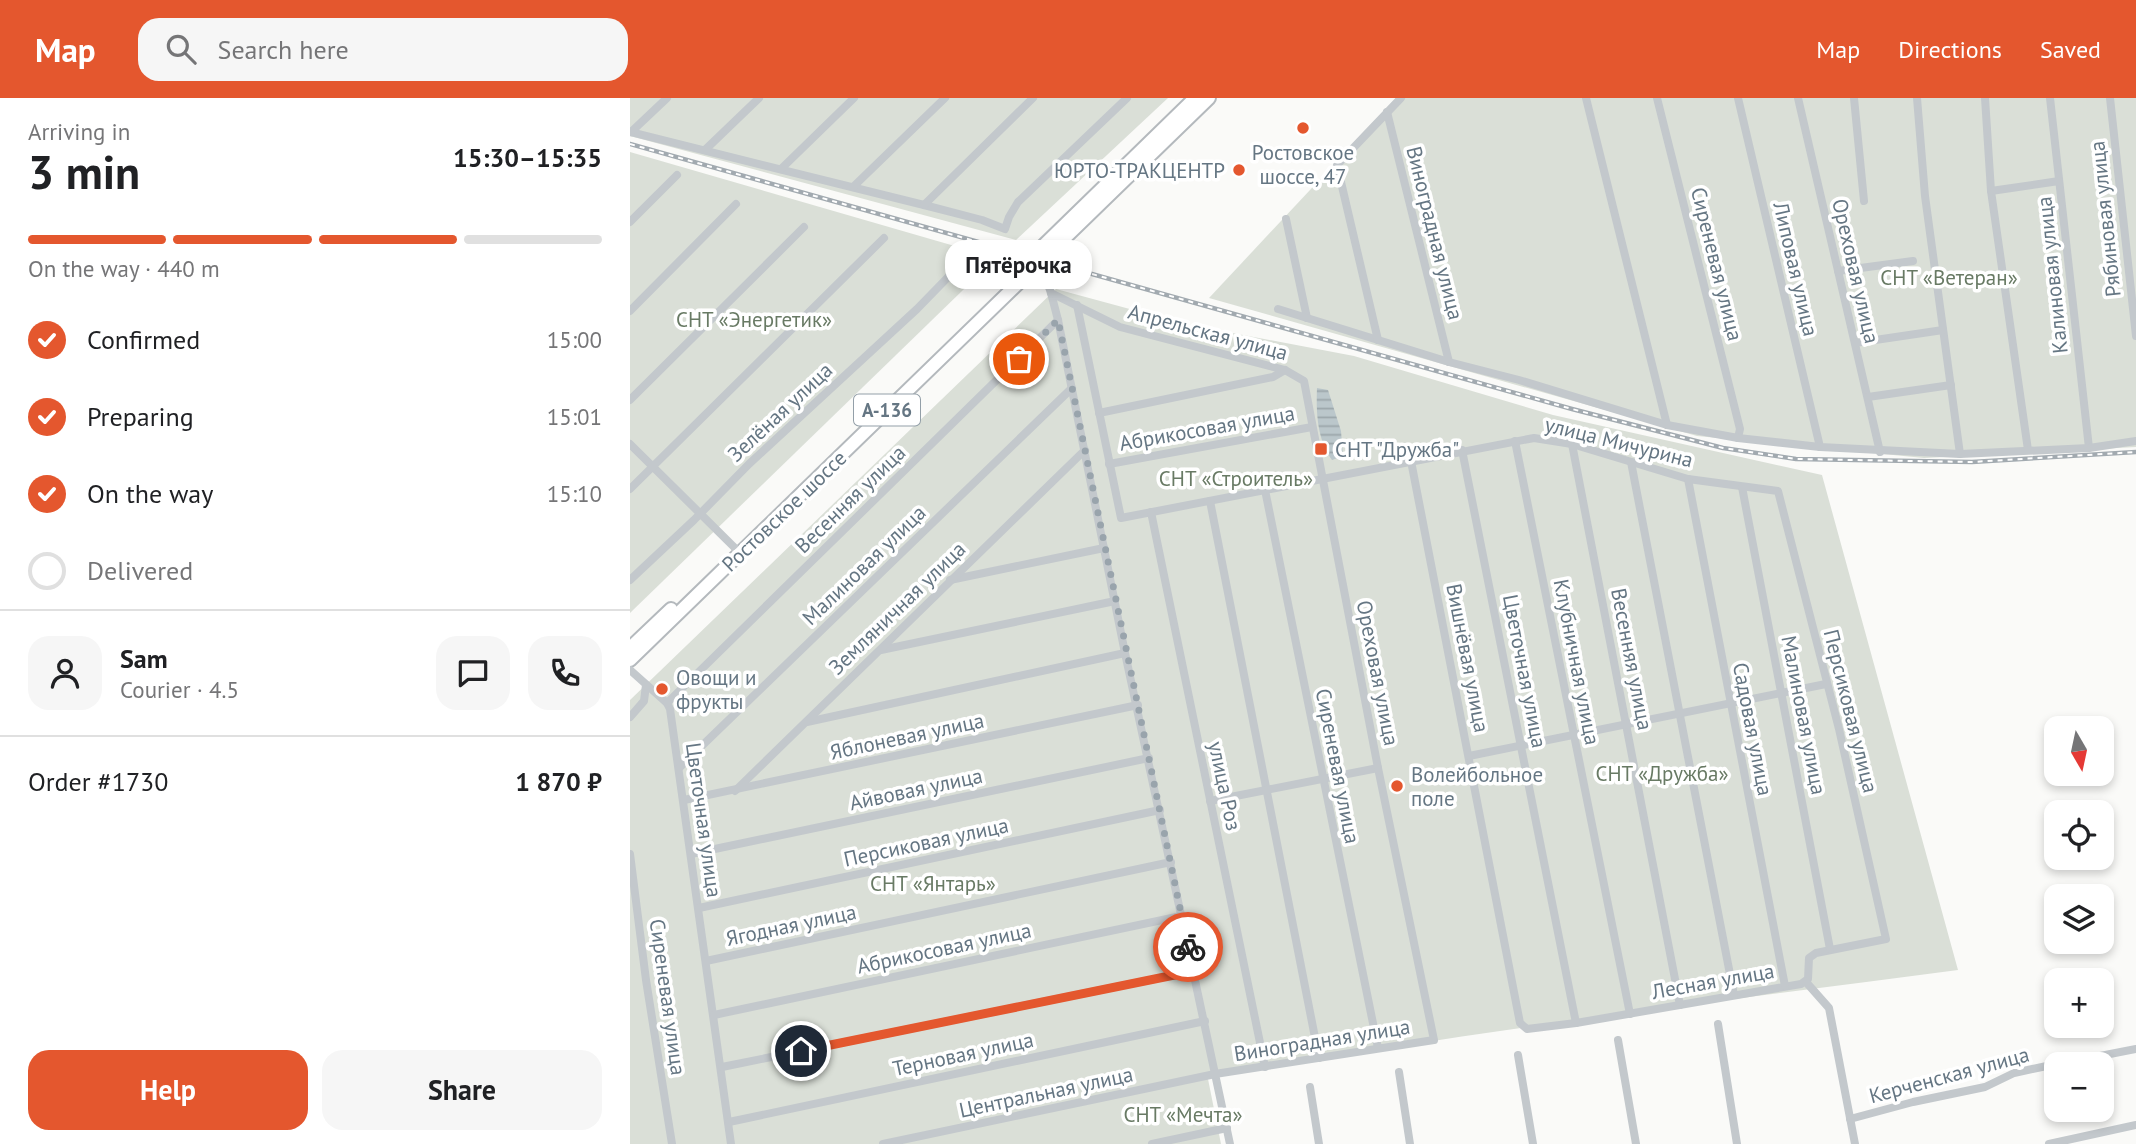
<!DOCTYPE html>
<html lang="en">
<head>
<meta charset="utf-8">
<style>
  :root { --surface:#fff; --page:#f6f6f6; --text:#202124; --muted:#757577; --line:#e0e0e0; --accent:#e4572e }
  body { margin:0; font-family:"PT Sans",sans-serif; background:var(--page); color:var(--text); height:100vh; display:flex; flex-direction:column; font-size:26px; white-space:nowrap }
  * { box-sizing:border-box; margin:0 }
  p { font-size:23px; color:var(--muted) }
  .icon { flex:none; width:38px; height:38px; fill:none; stroke:currentColor; stroke-width:2; stroke-linecap:round; stroke-linejoin:round }
  .map { position:relative; flex:1; overflow:hidden }
  .drawer { display:flex; flex-direction:column; background:var(--surface); width:630px }
  .drawer>* { flex:none }
  .needle { width:46px; rotate:171deg }
  .buttons { position:absolute; left:1414px; top:618px; display:grid; gap:14px }
  .buttons a { display:grid; place-items:center; width:70px; height:70px; border-radius:14px; background:var(--surface); box-shadow:0 4px 10px #0003; font-size:35px }
  .pin { position:absolute; display:grid; place-items:center; width:60px; height:60px; color:#fff; margin:-30px; border:4px solid #fff; border-radius:50%; box-shadow:0 2px 7px #0007 }
  .courier { position:absolute; display:grid; place-items:center; width:70px; height:70px; margin:-35px; border:5px solid #e4572e; border-radius:50%; background:#fff; color:#222; box-shadow:0 2px 9px #0007 }
  .bubble { position:absolute; height:49px; border-radius:21px; background:var(--surface); box-shadow:0 4px 10px #0003; font-size:23px; font-weight:700; line-height:49px; text-align:center }
  .headline em { font-style:normal; font-weight:700 }
  .headline div { display:flex; flex-direction:column-reverse }
  .headline { display:flex; align-items:center; justify-content:space-between; height:119px; padding:0 28px }
  h1 { font-size:46px; font-weight:700; line-height:52px }
  .bar { display:grid; grid-template-columns:repeat(4,1fr); gap:10px 7px; align-content:center; height:84px; padding:0 28px }
  .bar i { height:9px; border-radius:5px; background:var(--line) }
  .bar .selected { background:var(--accent) }
  .bar p { grid-column:span 4 }
  .line { display:flex; align-items:center; gap:18px; padding:0 28px; border-top:2px solid var(--line) }
  .line div { flex:1 }
  .round { display:grid; place-items:center; flex:none; width:74px; height:74px; border-radius:21px; background:var(--page) }
  ol { padding:0 28px; list-style:none }
  li { display:flex; align-items:center; gap:21px; height:77px }
  li p { margin-inline-start:auto }
  li .icon { padding:7px; border-radius:50%; background:var(--accent); color:#fff; stroke-width:4 }
  li:last-child { color:var(--muted) }
  li i { width:38px; height:38px; border:4px solid var(--line); border-radius:50% }
  .primary-button { display:flex; gap:14px; margin-top:auto; padding:14px 28px }
  .primary-button a { flex:1; height:80px; border-radius:21px; background:var(--accent); color:#fff; font-size:28px; font-weight:700; line-height:80px; text-align:center }
  .primary-button a+a { background:var(--page); color:var(--text) }
  header { display:flex; align-items:center; gap:42px; box-sizing:border-box; height:98px; padding:0 35px; background:var(--accent); color:#fff }
  header strong { font-size:33px }
  nav { display:flex; gap:38px; margin-inline-start:auto; font-size:24px }
  .search { width:490px; height:63px; background:var(--page); display:flex; align-items:center; gap:18px; box-sizing:border-box; padding:0 24px; border-radius:21px; color:var(--muted); font-size:26px }
  main { display:flex; flex:1; min-height:0 }
  .map>svg:first-child { display:block }
</style>
</head>
<body>
<header>
<strong>Map</strong>
<div class="search"><svg class="icon" aria-label="search" viewBox="0 0 24 24"><circle cx="10" cy="10" r="6"/><path d="M15 15l6 6"/></svg>Search here</div>
<nav><a>Map</a><a>Directions</a><a>Saved</a></nav>
</header>
<main>
<section class="drawer">
<div class="headline"><div><h1>3 min</h1><p>Arriving in</p></div><em>15:30–15:35</em></div>
<div class="bar"><i class="selected"></i><i class="selected"></i><i class="selected"></i><i></i><p>On the way · 440 m</p></div>
<ol>
<li><svg class="icon" aria-label="check" viewBox="0 0 24 24"><path d="M5 12l5 5 9-10"/></svg>Confirmed<p>15:00</p></li>
<li><svg class="icon" aria-label="check" viewBox="0 0 24 24"><path d="M5 12l5 5 9-10"/></svg>Preparing<p>15:01</p></li>
<li><svg class="icon" aria-label="check" viewBox="0 0 24 24"><path d="M5 12l5 5 9-10"/></svg>On the way<p>15:10</p></li>
<li><i></i>Delivered</li>
</ol>
<div class="line" style="height:126px"><a class="round"><svg class="icon" aria-label="person" viewBox="0 0 24 24"><circle cx="12" cy="8" r="4"/><path d="M4 21q1-7 8-7t8 7"/></svg></a><div><b>Sam</b><p>Courier · 4.5</p></div><a class="round"><svg class="icon" aria-label="chat" viewBox="0 0 24 24"><path d="M4 5h16v11H9l-5 4z"/></svg></a><a class="round"><svg class="icon" aria-label="phone" viewBox="0 0 24 24"><path d="M5 4h4l2 5-3 2q2 4 5 5l2-3 5 2v4C11 20 4 13 5 4z"/></svg></a></div>
<div class="line" style="height:91px"><div>Order #1730</div><b>1 870 ₽</b></div>
<div class="primary-button"><a>Help</a><a>Share</a></div>
</section>
<div class="map">
<svg width="1506" height="1046" viewBox="0 0 1506 1046">
  <defs>
    <pattern id="water-rules" width="6" height="5" patternUnits="userSpaceOnUse" patternTransform="scale(1.75)"><rect width="6" height="5" fill="#bbc7cb"/><path d="M0 2.5h6" fill="none" stroke="#9ca6aa"/></pattern>
  </defs>
  <rect width="100%" height="100%" fill="#fafaf8"/>
  <!-- garden -->
  <g fill="#dadfd7">
    <path d="M0,0h538l-152,142 -386,-104z"/>
    <path d="M766,0h740v349l-212,11 -227,-22 -488,-138z"/>
    <path d="M0,54l366,106 -366,355z"/>
    <path d="M426,191l129,35 169,32 199,59 269,60 136,495c-250,33 -502,62 -750,109l13,65h-591v-444z"/>
  </g>
  <!-- water -->
  <path fill="url(#water-rules)" d="M687,290l11,2 13,41 2,25 -11,4c-15,-20 -16,-48 -15,-72z"/>
  <g fill="none" stroke-linecap="round" stroke-linejoin="round">
    <!-- highway casing -->
    <g stroke="#b4b9bd" stroke-width="16">
      <g id="highway">
        <path d="M412,149l153,-149"/>
        <path d="M0,550l41,-39"/>
        <path d="M0,562l579,-562"/>
      </g>
    </g>
    <!-- minor -->
    <g stroke="#c3c8cc" stroke-width="8">
      <path d="M956,0l81,327"/>
      <path d="M1027,0l83,331 -2,9"/>
      <path d="M1108,0l82,349"/>
      <path d="M1168,0l82,354"/>
      <path d="M1224,0l10,103"/>
      <path d="M1287,0l8,98 35,258"/>
      <path d="M1355,0l6,93 37,259"/>
      <path d="M1420,0l39,350"/>
      <path d="M1480,0l26,238"/>
      <path d="M757,14l62,250"/>
      <path d="M0,34l294,73 58,15 23,9 4,-12 9,-15 109,-104"/>
      <path d="M1,34l36,-34"/>
      <path d="M76,51l53,-51"/>
      <path d="M151,71l73,-71"/>
      <path d="M223,89l92,-89"/>
      <path d="M1361,93l68,-10"/>
      <path d="M294,107l109,-107"/>
      <path d="M656,121l21,99"/>
      <path d="M0,124l47,-47"/>
      <path d="M395,166l18,7 8,22 7,27 67,333 105,491"/>
      <path d="M1208,173l75,-10"/>
      <path d="M447,207l44,213 413,-80 38,6 116,35 90,12 61,238 47,210 -70,14 -7,5 -1,21 -7,5 -225,39 -49,6 -7,-6 -109,-562"/>
      <path d="M648,211l171,53 70,18 148,45 71,13 82,9 140,7 129,-6 47,-7"/>
      <path d="M0,213l106,-107"/>
      <path d="M748,242l-41,-175 64,-67"/>
      <path d="M1225,245l88,-13"/>
      <path d="M1238,299l83,-12"/>
      <path d="M0,302l174,-173"/>
      <path d="M469,315l174,-36 12,-7"/>
      <path d="M885,343l115,573"/>
      <path d="M0,346l110,109"/>
      <path d="M942,346l108,561"/>
      <path d="M832,352l114,573"/>
      <path d="M1001,364l103,533"/>
      <path d="M479,366l203,-37"/>
      <path d="M1058,381l97,507"/>
      <path d="M1112,389l88,462"/>
      <path d="M0,391l254,-251"/>
      <path d="M635,392l113,558"/>
      <path d="M580,403l109,557"/>
      <path d="M521,414l114,555"/>
      <path d="M0,482l64,-60 55,-56 168,-155 37,-38"/>
      <path d="M320,482l154,-32"/>
      <path d="M251,552l234,-49"/>
      <path d="M0,572l37,33 3,6 61,435"/>
      <path d="M37,605l391,-383"/>
      <path d="M0,619l14,-16 2,-16"/>
      <path d="M177,624l318,-69"/>
      <path d="M839,658l357,-72"/>
      <path d="M50,669l392,-379"/>
      <path d="M105,693l350,-341"/>
      <path d="M54,702l454,-95"/>
      <path d="M580,703l168,-33"/>
      <path d="M0,756l16,126 26,164"/>
      <path d="M61,756l458,-96"/>
      <path d="M69,810l461,-98"/>
      <path d="M76,863l465,-99"/>
      <path d="M1176,884l23,26 26,136"/>
      <path d="M84,917l467,-99"/>
      <path d="M1088,926l19,120"/>
      <path d="M988,942l18,104"/>
      <path d="M888,957l15,89"/>
      <path d="M1429,966l77,-15"/>
      <path d="M92,969l472,-96"/>
      <path d="M769,974l11,72"/>
      <path d="M680,989l9,57"/>
      <path d="M1220,1021l63,-17 72,-15 29,-14 42,-9"/>
      <path d="M99,1024l476,-101"/>
      <path d="M253,1046l332,-70 219,-34 -56,-272 -74,-387 -19,-11 -165,-43 -69,-34"/>
      <path d="M522,1046l75,-16"/>
      <path d="M1419,1046l87,-19"/>
    </g>
    <!-- highway -->
    <use href="#highway" stroke="#fff" stroke-width="12"/>
    <!-- rail casing -->
    <g stroke="#a2aab0" stroke-width="4.5">
      <path id="rail" d="M0,46l942,265 151,39 73,11 176,3 164,-10"/>
    </g>
    <!-- rail -->
    <use href="#rail" stroke="#fff" stroke-width="2" stroke-dasharray="5" stroke-linecap="butt"/>
  </g>
  <g fill="none" stroke-linecap="round" stroke-linejoin="round">
    <!-- done -->
    <path stroke="#99a4ac" stroke-width="7" stroke-dasharray="0 12.6" d="M389,261l39,-39 130,627"/>
    <!-- route -->
    <path stroke="#e4572e" stroke-width="9" d="M171,953l393,-80 -6,-24"/>
  </g>
  <!-- markers -->
  <g fill="#e4572e" stroke="#fff" stroke-width="2.5">
    <circle cx="673" cy="30" r="7"/>
    <circle cx="609" cy="72" r="7"/>
    <rect x="684" y="344" width="14" height="14" rx="3.5"/>
    <circle cx="32" cy="591" r="7"/>
    <circle cx="767" cy="688" r="7"/>
  </g>
  <g text-anchor="middle" dominant-baseline="central" stroke-width="7" stroke-linejoin="round" paint-order="stroke">
    <!-- shield labels -->
    <rect fill="#fff" stroke="#939fa8" stroke-width="2" x="224" y="296.5" width="66" height="31" rx="5"/>
    <g font-size="19" font-weight="bold" fill="#657683">
      <text x="257" y="312">А-136</text>
    </g>
    <!-- poi labels -->
    <g font-size="21" fill="#657683" stroke="#fff" text-anchor="start">
      <text x="673" y="54" text-anchor="middle">Ростовское<tspan x="673" dy="24">шоссе, 47</tspan></text>
      <text x="595" y="72" text-anchor="end">ЮРТО-ТРАКЦЕНТР</text>
      <text x="705" y="351">СНТ "Дружба"</text>
      <text x="46" y="579">Овощи и<tspan x="46" dy="24">фрукты</tspan></text>
      <text x="781" y="676">Волейбольное<tspan x="781" dy="24">поле</tspan></text>
    </g>
    <!-- street labels -->
    <g font-size="21" fill="#657683" stroke="#fff">
      <text transform="translate(1475 121) rotate(-96)">Рябиновая улица</text>
      <text transform="translate(805 135) rotate(76)">Виноградная улица</text>
      <text transform="translate(1087 166) rotate(76)">Сиреневая улица</text>
      <text transform="translate(1166 171) rotate(77)">Липовая улица</text>
      <text transform="translate(1226 173) rotate(77)">Ореховая улица</text>
      <text transform="translate(1422 177) rotate(-96)">Калиновая улица</text>
      <text transform="translate(578 234) rotate(15)">Апрельская улица</text>
      <text transform="translate(150 314) rotate(-43)">Зелёная улица</text>
      <text transform="translate(577 330) rotate(-10)">Абрикосовая улица</text>
      <text transform="translate(989 344) rotate(14)">улица Мичурина</text>
      <text transform="translate(220 401) rotate(-44)">Весенняя улица</text>
      <text transform="translate(154 413) rotate(-44)">Ростовское шоссе</text>
      <text transform="translate(234 467) rotate(-44)">Малиновая улица</text>
      <text transform="translate(267 510) rotate(-44)">Земляничная улица</text>
      <text transform="translate(838 560) rotate(79)">Вишнёвая улица</text>
      <text transform="translate(1002 561) rotate(79)">Весенняя улица</text>
      <text transform="translate(947 564) rotate(79)">Клубничная улица</text>
      <text transform="translate(895 573) rotate(79)">Цветочная улица</text>
      <text transform="translate(748 575) rotate(79)">Ореховая улица</text>
      <text transform="translate(1221 613) rotate(76)">Персиковая улица</text>
      <text transform="translate(1174 617) rotate(79)">Малиновая улица</text>
      <text transform="translate(1123 631) rotate(79)">Садовая улица</text>
      <text transform="translate(277 638) rotate(-12)">Яблоневая улица</text>
      <text transform="translate(708 668) rotate(79)">Сиреневая улица</text>
      <text transform="translate(595 688) rotate(78)">улица Роз</text>
      <text transform="translate(286 691) rotate(-12)">Айвовая улица</text>
      <text transform="translate(74 722) rotate(82)">Цветочная улица</text>
      <text transform="translate(296 744) rotate(-12)">Персиковая улица</text>
      <text transform="translate(161 827) rotate(-12)">Ягодная улица</text>
      <text transform="translate(314 850) rotate(-12)">Абрикосовая улица</text>
      <text transform="translate(1083 883) rotate(-10)">Лесная улица</text>
      <text transform="translate(38 899) rotate(82)">Сиреневая улица</text>
      <text transform="translate(692 942) rotate(-9)">Виноградная улица</text>
      <text transform="translate(333 956) rotate(-12)">Терновая улица</text>
      <text transform="translate(1319 977) rotate(-15)">Керченская улица</text>
      <text transform="translate(416 994) rotate(-12)">Центральная улица</text>
    </g>
    <!-- park labels -->
    <g font-size="21" fill="#687a64" stroke="#fff">
      <text x="1319" y="179">СНТ «Ветеран»</text>
      <text x="124" y="221">СНТ «Энергетик»</text>
      <text x="606" y="380">СНТ «Строитель»</text>
      <text x="1032" y="675">СНТ «Дружба»</text>
      <text x="303" y="785">СНТ «Янтарь»</text>
      <text x="553" y="1016">СНТ «Мечта»</text>
    </g>
  </g>
</svg>
<div class="buttons">
<a><svg class="needle" viewBox="-14 -14 28 28"><path d="M0-13l5 13h-10z" fill="#e53935"/><path d="M0 13l5-13h-10z" fill="#757577"/></svg></a>
<a><svg class="icon" aria-label="locate" viewBox="0 0 24 24"><circle cx="12" cy="12" r="6"/><path d="M12 2v4M12 18v4M2 12h4M18 12h4"/></svg></a>
<a><svg class="icon" aria-label="layers" viewBox="0 0 24 24"><path d="M12 4l9 5-9 5-9-5zM3 14l9 5 9-5"/></svg></a>
<a>+</a>
<a>−</a>
</div>
<div class="pin" style="left:389px;top:261px;background:#ea580c"><svg class="icon" aria-label="bag" viewBox="0 0 24 24"><path d="M5 8h14l-1 12H6zM9 8a3 3 0 0 1 6 0"/></svg></div>
<div class="pin" style="left:171px;top:953px;background:#1f2937"><svg class="icon" aria-label="home" viewBox="0 0 24 24"><path d="M3 11l9-7 9 7M6 9v11h12V9"/></svg></div>
<div class="courier" style="left:558px;top:849px"><svg class="icon" aria-label="bike" viewBox="0 0 24 24"><circle cx="6" cy="16" r="4"/><circle cx="18" cy="16" r="4"/><path d="M6 16l4-8h5l3 8M10 8l3 8H6M13 5h3"/></svg></div>
<div class="bubble" style="left:315px;top:142px;width:147px">Пятёрочка</div>
</div>
</main>
</body>
</html>
